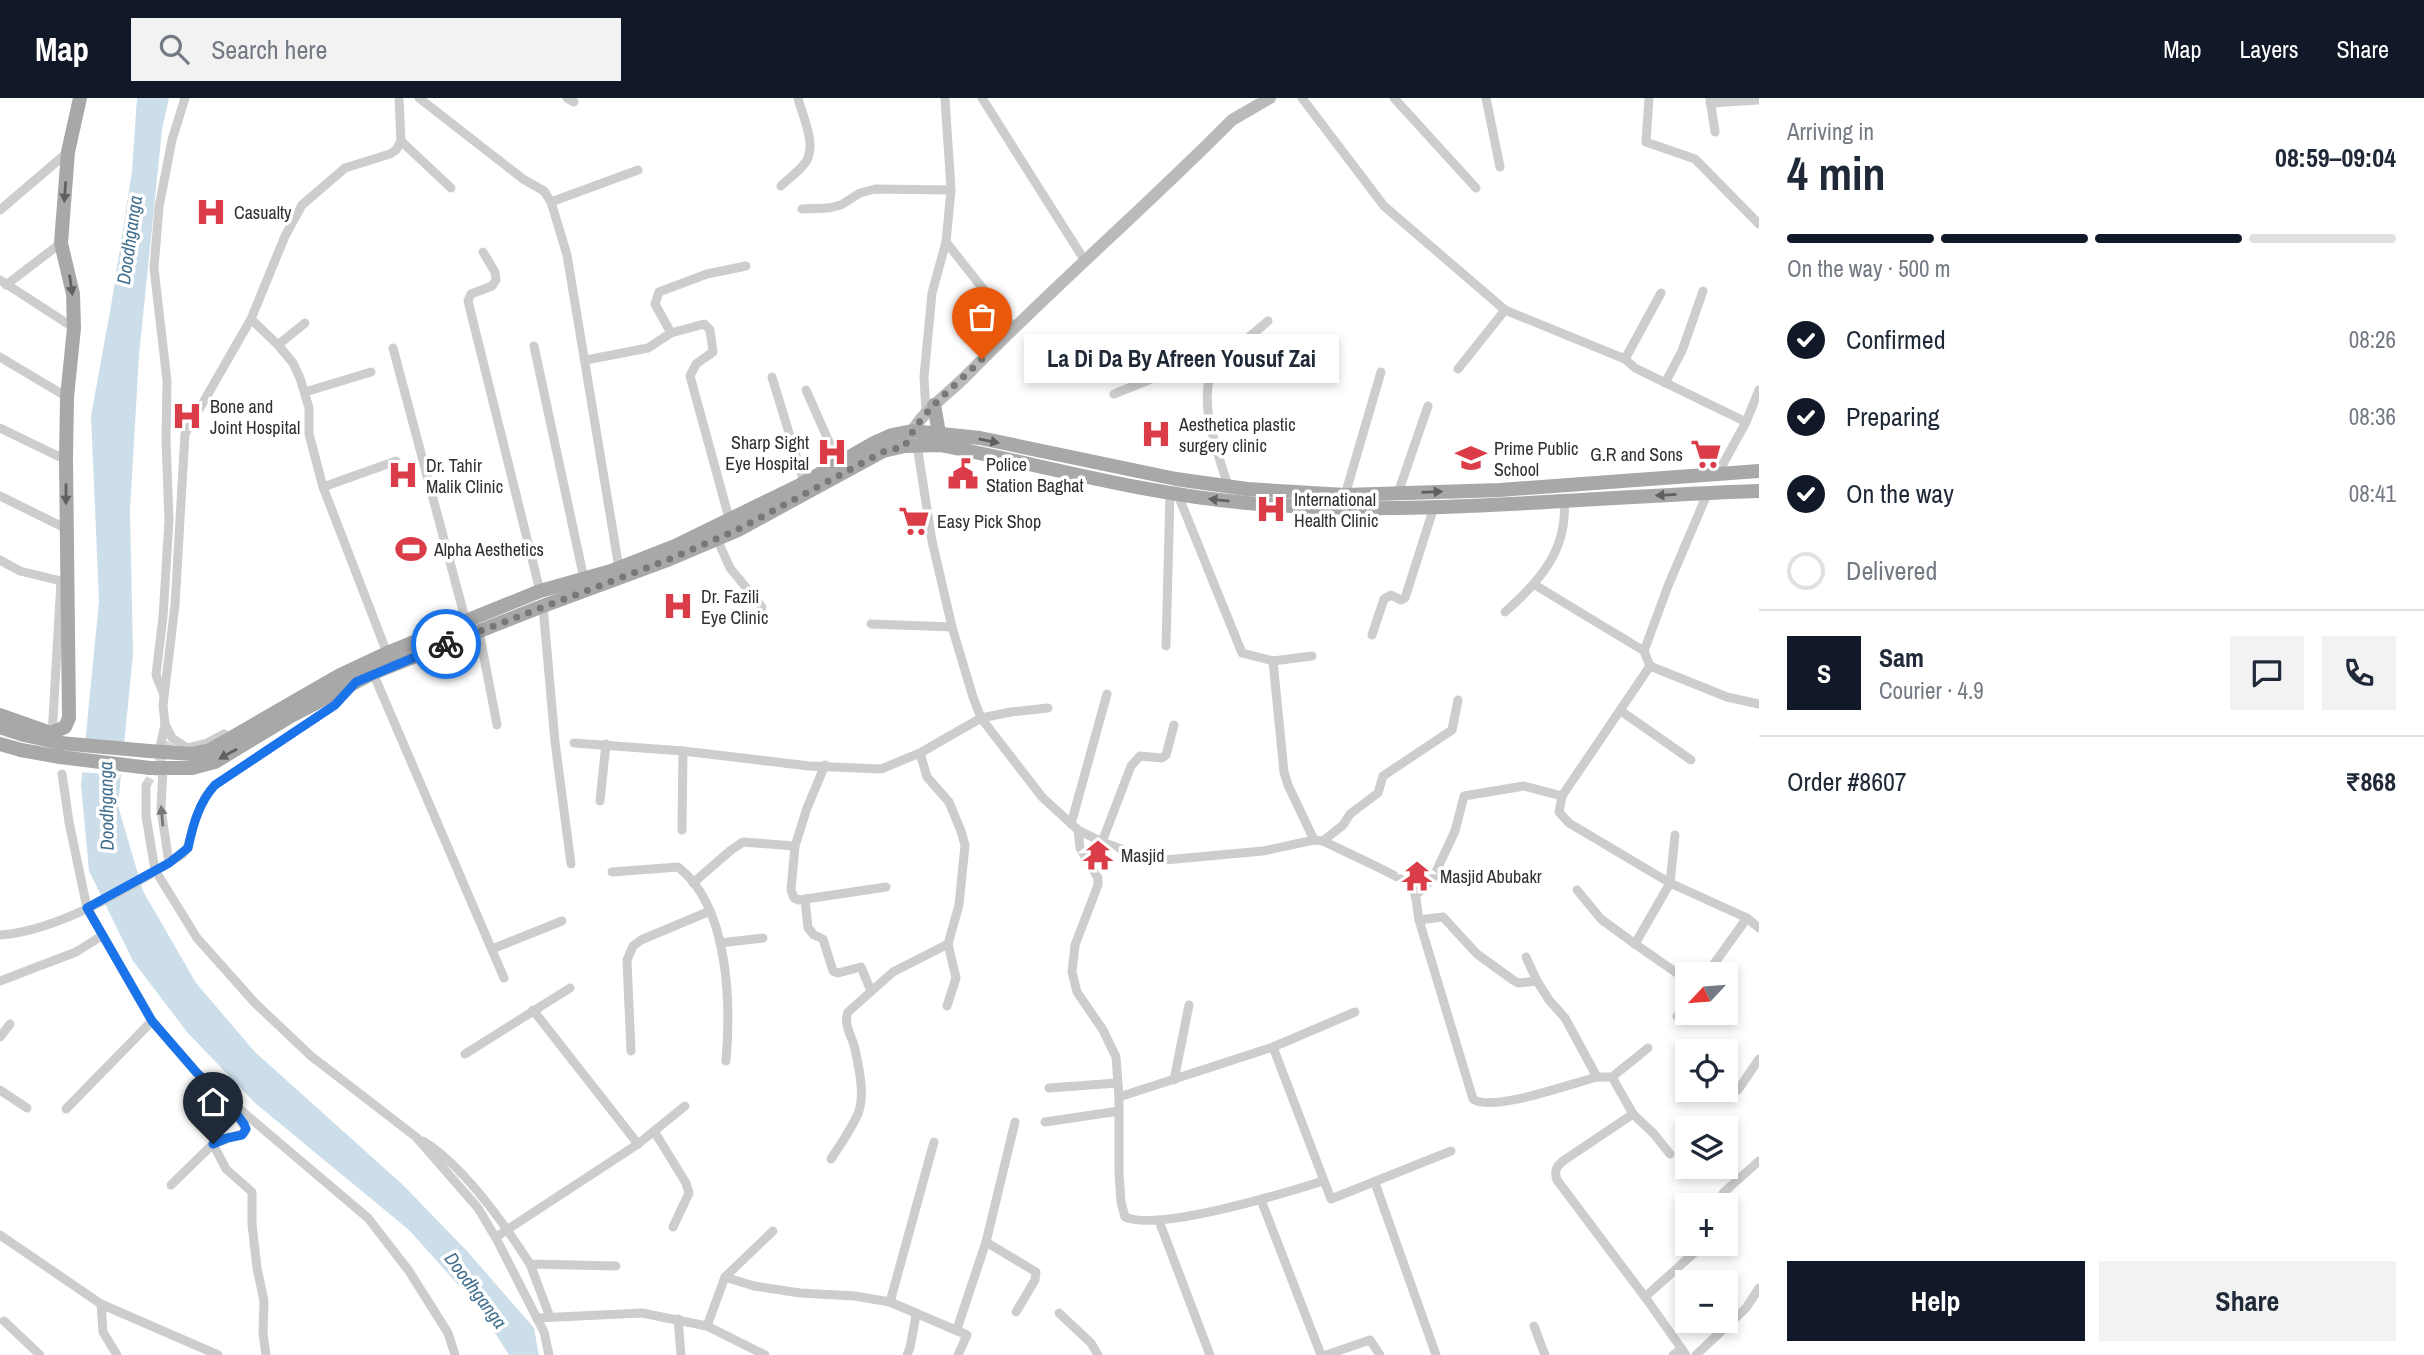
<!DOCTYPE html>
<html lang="en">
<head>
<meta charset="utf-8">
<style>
  :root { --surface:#fff; --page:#f2f2f3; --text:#1f2937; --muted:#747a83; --line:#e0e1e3; --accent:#111827 }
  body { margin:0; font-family:"Archivo Narrow",sans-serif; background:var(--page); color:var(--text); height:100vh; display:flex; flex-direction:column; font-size:26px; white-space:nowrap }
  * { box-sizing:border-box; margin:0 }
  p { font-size:23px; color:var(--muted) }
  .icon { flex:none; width:38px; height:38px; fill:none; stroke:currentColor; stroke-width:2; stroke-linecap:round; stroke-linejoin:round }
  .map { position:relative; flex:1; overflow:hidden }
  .panel { display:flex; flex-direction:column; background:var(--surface); width:665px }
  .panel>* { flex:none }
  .needle { width:46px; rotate:244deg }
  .tools { position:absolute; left:1675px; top:864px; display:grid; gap:14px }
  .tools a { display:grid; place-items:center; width:63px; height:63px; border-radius:0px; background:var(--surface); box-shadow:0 4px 10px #0003; font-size:35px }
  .pin { position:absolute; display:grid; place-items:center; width:60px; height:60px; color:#fff; margin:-72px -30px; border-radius:50% 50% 50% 0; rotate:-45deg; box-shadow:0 0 7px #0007 }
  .pin .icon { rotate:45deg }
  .courier { position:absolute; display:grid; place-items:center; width:70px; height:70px; margin:-35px; border:5px solid #1a73e8; border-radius:50%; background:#fff; color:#222; box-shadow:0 2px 9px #0007 }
  .bubble { position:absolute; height:49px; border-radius:0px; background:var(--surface); box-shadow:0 4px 10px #0003; font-size:23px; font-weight:800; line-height:49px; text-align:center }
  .summary em { font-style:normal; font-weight:800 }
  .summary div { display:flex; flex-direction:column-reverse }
  .summary { display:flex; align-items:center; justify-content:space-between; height:119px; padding:0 28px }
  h1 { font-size:46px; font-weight:800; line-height:52px }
  .bar { display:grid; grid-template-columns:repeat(4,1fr); gap:10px 7px; align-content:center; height:84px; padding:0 28px }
  .bar i { height:9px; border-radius:5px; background:var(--line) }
  .bar .current { background:var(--accent) }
  .bar p { grid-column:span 4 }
  .line { display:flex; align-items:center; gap:18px; padding:0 28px; border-top:2px solid var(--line) }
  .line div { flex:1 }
  .round { display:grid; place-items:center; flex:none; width:74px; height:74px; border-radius:0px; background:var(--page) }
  ol { padding:0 28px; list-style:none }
  li { display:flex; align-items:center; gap:21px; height:77px }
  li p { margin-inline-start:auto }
  li .icon { padding:7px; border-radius:50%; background:var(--accent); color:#fff; stroke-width:4 }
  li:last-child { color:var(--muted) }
  li i { width:38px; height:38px; border:4px solid var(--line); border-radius:50% }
  .primary-button { display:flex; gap:14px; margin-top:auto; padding:14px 28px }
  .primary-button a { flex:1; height:80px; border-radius:0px; background:var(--accent); color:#fff; font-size:28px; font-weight:800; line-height:80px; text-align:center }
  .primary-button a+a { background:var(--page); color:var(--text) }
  header { display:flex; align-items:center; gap:42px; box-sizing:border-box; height:98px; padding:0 35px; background:var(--accent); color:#fff }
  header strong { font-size:33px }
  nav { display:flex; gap:38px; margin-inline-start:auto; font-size:24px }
  .search { width:490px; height:63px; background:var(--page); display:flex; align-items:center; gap:18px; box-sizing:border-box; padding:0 24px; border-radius:0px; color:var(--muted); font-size:26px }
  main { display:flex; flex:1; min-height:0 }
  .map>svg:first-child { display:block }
</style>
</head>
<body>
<header>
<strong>Map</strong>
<div class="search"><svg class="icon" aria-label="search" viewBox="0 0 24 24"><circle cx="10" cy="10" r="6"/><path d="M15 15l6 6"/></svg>Search here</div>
<nav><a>Map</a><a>Layers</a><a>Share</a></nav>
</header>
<main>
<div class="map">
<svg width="1759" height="1257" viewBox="0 0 1759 1257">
  <rect width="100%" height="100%" fill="#fff"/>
  <!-- water -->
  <path fill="#ccdeea" d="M137,0h32l-7,32 -23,225 -9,155 3,144 -15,152 25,85 53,92 59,69 148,133 64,66 67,77 5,27h-30l-30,-47 -70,-78 -154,-127 -68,-71 -54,-71 -44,-90 -8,-86 18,-184 -8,-185 20,-110 21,-135z"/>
  <!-- pier -->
  <path fill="#fff" d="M82,642l46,4 -4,31 -45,-3z"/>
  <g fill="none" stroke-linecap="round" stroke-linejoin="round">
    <!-- minor-tunnel -->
    <path stroke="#d6d6d6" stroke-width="9" stroke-dasharray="9 4.5" stroke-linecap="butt" d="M146,688l26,-48"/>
    <!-- minor -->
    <g stroke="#cdcdcd" stroke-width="9">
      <path d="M399,0l2,43 50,47"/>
      <path d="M419,0l104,81 21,12 7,11 16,53 52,313"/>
      <path d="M567,0l7,4"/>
      <path d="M982,0l103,163"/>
      <path d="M1302,0l82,108 121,104 120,49 10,9 111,54"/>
      <path d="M1394,0l82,90"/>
      <path d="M1486,0l14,69"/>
      <path d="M1649,0l-3,44 49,17 64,65"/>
      <path d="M1710,1l5,33"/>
      <path d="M1710,5l49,-3"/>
      <path d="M781,88c8,-8 23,-18 27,-28 7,-18 -6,-43 -10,-60"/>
      <path d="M551,104l87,-32"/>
      <path d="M802,111l27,-1 12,-3 19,-12 15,-4 76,1"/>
      <path d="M0,112l68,-58"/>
      <path d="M946,144l68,86"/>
      <path d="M483,154l12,20 1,8 -4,6 -21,8 -3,7 72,290"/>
      <path d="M0,182l74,48"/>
      <path d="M6,187l55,-42"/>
      <path d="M251,221l27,26 15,18 7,15 9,30v26l14,53 64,166"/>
      <path d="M671,235l33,-9 6,6 3,22 -17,12 -6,12 39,142"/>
      <path d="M278,247l27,-22"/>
      <path d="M534,248l50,233"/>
      <path d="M393,250l73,274"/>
      <path d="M0,259l67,40"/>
      <path d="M1625,261l36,-66"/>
      <path d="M586,262l62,-12 23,-15 -16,-29 4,-12 48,-18 39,-8"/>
      <path d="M1458,271l47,-59"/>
      <path d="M772,279l32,105"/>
      <path d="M1665,285l17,-32 21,-60"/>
      <path d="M806,292l32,72"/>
      <path d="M305,294l66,-20"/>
      <path d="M1114,296l72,-29 15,-1 11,7"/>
      <path d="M926,314l-2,-35 8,-84 14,-51 5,-52 -6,-92"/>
      <path d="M0,330l66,32"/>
      <path d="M917,347l15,96 20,86 21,70 8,21 61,79 36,33 24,12 36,13 27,5 98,-9 51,-11 9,1c12,6 87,40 90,46 4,9 4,23 6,33l54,179c18,14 100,-16 124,-22h15l21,37 21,20 16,20"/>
      <path d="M1717,377l29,-53 13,-32"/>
      <path d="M1228,388c-10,-33 -32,-87 -14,-119l54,-46"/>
      <path d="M323,389l73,-26"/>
      <path d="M1398,395l30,-87"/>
      <path d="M1178,397l64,158 31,8 39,-5"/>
      <path d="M1345,397l36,-123"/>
      <path d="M0,398l67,33"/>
      <path d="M717,441l13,29 32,39"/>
      <path d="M0,462l20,11 41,10 -9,155"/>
      <path d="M1535,487l109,66 24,-65 40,-94"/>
      <path d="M543,508l12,136 16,122"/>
      <path d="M1505,514c34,-30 63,-62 59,-111"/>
      <path d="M871,526l81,3"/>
      <path d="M479,533l18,94"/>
      <path d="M1372,537l12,-36 7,-4 10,5 4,-2 29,-91"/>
      <path d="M1166,548l4,-152"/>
      <path d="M1644,553l6,15 77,31 32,7"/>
      <path d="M1273,563l11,111 4,13 26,55"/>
      <path d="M1650,568l-88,130 -3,16 10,11 101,60 77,35 12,10"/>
      <path d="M373,575l131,305"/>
      <path d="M164,597l-8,-20 7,-58 6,-97 -3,-80 1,-59 -13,-113 5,-61 13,-67 13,-42"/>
      <path d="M1621,613l70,49"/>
      <path d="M224,636l-17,9 -20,5 -15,-10 -7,-14 -2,-19 12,-100 10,-171 66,-115 34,-83 17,-31 43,-37 45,-14 6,-4 5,-9"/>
      <path d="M574,645l109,8 126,15 72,3 39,-16 61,-35 30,-6 37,-4"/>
      <path d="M159,654l6,-28"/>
      <path d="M163,670l-2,41 8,54"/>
      <path d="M62,676l7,48 18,86 65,113 45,52 171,145 41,53 39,62 7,22"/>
      <path d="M146,688v30l9,54 42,68 58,65 56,53 105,81 62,71 19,32 47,92 5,23"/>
      <path d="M600,703l6,-57"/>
      <path d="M1071,726l36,-130"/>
      <path d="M682,732l1,-79"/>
      <path d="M1078,732l2,18 18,30v7l-23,60 -3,27 5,20 26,38 13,27 3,40v76l2,29 4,15c33,15 160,-24 198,-36"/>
      <path d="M1675,737l-5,48 -35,61 52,36"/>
      <path d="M1323,743l20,-16 7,-11 28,-21 5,-17 69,-46 6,-30"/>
      <path d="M1102,744l29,-76 9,-10 22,2 4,-3 8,-30"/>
      <path d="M795,748l-4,44 3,8 5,2 87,-13"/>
      <path d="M612,774l66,-5c51,39 53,136 48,194"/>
      <path d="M693,785l38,-33 12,-8 52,4 12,-38 18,-43"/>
      <path d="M1577,792l24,29 34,25"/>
      <path d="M1415,798l18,-18 22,-47 9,-35 60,-10 38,10"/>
      <path d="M805,801l3,29 6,7 9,4 10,32 5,2 23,-6 10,24"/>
      <path d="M1419,822l24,-3 34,37 36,26 5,3 19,-2"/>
      <path d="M0,837c59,-4 133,-49 183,-81 7,-8 7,-17 10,-27 5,-16 11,-31 22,-42l120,-80 18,-19"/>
      <path d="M720,845l43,-5"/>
      <path d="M492,851l70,-28"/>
      <path d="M1526,859l11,24 12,19 16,18 32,59"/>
      <path d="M1706,877l41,-57"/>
      <path d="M0,883l76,-29 27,-17"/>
      <path d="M947,908l9,-28 -8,-34"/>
      <path d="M533,912l105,134"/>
      <path d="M1677,918l10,-14"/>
      <path d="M0,939l10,-13"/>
      <path d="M1273,949l82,-35"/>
      <path d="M631,953l-4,-91 6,-14 8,-6 69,-29"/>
      <path d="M465,956l105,-66"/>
      <path d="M1612,979l36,-29"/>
      <path d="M1174,982l15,-75"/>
      <path d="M1049,990l68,-5"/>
      <path d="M0,992l27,18"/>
      <path d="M1738,992l21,-31"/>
      <path d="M1119,999l154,-50 58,152 120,-48"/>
      <path d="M66,1011l86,-88"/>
      <path d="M1633,1016l-70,47c-7,6 -9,10 -6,19l88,117 41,58"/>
      <path d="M1045,1024l74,-11"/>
      <path d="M654,1033l32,52 3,10 -16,34"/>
      <path d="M423,1043c40,24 82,84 107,123l86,2"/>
      <path d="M213,1046l13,25 26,23v32l5,44 7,33 -1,32 3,22"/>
      <path d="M831,1061c9,-14 19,-28 26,-43 9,-19 2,-48 -2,-67 -3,-13 -12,-24 -7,-37l45,-40 55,-28 11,-39 6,-60 -4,-14 -12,-29 -22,-25 -7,-24"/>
      <path d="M1375,1085l61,172"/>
      <path d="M171,1087l42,-41 31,-11 2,-4 -13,-20"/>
      <path d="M1723,1095l36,-32"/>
      <path d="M1261,1102l60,155"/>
      <path d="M1159,1123l51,134"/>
      <path d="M0,1137l101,69 2,28 14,23"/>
      <path d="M496,1139l142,-93 47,-38"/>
      <path d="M986,1144l50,30 -1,8 -19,32"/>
      <path d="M530,1166l20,53"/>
      <path d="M725,1179l29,9 46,7 55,3 35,6 77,33 -9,20"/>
      <path d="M1645,1199l59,-53"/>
      <path d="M890,1204l44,-160"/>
      <path d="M101,1206l117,51"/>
      <path d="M1059,1215l32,30 7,12"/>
      <path d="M537,1220l105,-5 65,13 58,29"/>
      <path d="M678,1221l3,36"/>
      <path d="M4,1223l36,34"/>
      <path d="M707,1228l18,-49 48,-46"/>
      <path d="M1534,1228l11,29"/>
      <path d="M957,1231l29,-87 29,-120"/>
      <path d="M907,1257l3,-7 6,-33"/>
      <path d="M1326,1257l44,-15 10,15"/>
      <path d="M1673,1257l9,-6"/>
      <path d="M1696,1257l50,-47 13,-20"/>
    </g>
    <!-- secondary -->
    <path stroke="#bababa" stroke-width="12" d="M908,341c13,-28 41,-45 61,-66 85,-87 178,-167 263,-253l38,-22"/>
    <!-- primary -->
    <g stroke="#a8a8a8" stroke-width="14">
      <path d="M934,307l5,28"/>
      <path d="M0,617l51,18 14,-6 4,-9 -3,-258 1,-63 7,-69 -1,-34 -12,-51 7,-91 12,-54"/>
      <path d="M0,629l24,8"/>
      <path d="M60,645l89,8"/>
      <path d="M0,646l21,6"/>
      <path d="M192,656l18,-4 130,-75 47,-22 153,-62 71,-20 64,-25 125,-61 72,-41 20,-9 20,-4 68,7 196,41 71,10 98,6 155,-5 259,-19"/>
      <path d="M60,659l90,11"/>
      <path d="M192,670l23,-6 76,-46 82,-43 170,-67 122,-45 73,-31 145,-79 22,-5 35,-1c102,20 203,49 307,58 170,15 341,-7 512,-12"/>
    </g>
    <!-- primary-bridge -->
    <g stroke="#a8a8a8" stroke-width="14">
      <path d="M24,637l36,8"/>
      <path d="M21,652l39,7"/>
      <path d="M149,653l43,3"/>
      <path d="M150,670h42"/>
    </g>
  </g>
  <!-- one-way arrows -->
  <defs><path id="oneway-solid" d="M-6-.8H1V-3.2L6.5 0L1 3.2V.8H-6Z" transform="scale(1.75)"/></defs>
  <g fill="#606060">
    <use href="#oneway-solid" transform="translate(65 94) rotate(94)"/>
    <use href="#oneway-solid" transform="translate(71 187) rotate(82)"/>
    <use href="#oneway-solid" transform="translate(989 343) rotate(11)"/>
    <use href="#oneway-solid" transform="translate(1432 394) rotate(-2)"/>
    <use href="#oneway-solid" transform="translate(66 396) rotate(90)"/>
    <use href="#oneway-solid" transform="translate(1666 397) rotate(177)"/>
    <use href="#oneway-solid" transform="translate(1219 402) rotate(-174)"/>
    <use href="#oneway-solid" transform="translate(228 656) rotate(151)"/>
  </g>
  <use fill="#777" href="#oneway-solid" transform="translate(162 718) rotate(-95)"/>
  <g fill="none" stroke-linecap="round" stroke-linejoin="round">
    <!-- done -->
    <path stroke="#787878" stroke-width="7" stroke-dasharray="0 12.6" d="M446,546l219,-83 72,-31 146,-78 22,-6c16,-36 50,-59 77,-87"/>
    <!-- route -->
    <path stroke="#1a73e8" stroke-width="9" d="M213,1046l14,-6 15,-3 4,-6 -2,-5 -21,-28 -26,-23 -45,-52 -65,-113 82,-45 19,-15c5,-23 11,-46 27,-63l120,-80 21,-23 90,-38"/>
  </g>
  <!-- icons -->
  <defs>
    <g id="hospital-bare" transform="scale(2.415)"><path d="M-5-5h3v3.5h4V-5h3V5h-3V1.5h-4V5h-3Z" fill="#db3d48" stroke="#fff" stroke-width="2.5" paint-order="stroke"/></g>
    <g id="supermarket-bare" transform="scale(2.415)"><path d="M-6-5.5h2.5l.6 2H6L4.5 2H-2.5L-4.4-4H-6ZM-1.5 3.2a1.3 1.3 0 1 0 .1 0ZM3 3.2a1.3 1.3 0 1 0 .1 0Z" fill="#db3d48" stroke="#fff" stroke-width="2.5" paint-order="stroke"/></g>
    <g id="school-bare" transform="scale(2.415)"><path d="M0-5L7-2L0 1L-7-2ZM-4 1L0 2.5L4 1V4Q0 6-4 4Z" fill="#db3d48" stroke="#fff" stroke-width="2.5" paint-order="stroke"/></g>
    <g id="civic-bare" transform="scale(2.415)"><path d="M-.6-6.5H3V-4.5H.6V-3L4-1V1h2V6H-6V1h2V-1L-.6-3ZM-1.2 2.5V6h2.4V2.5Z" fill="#db3d48" stroke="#fff" stroke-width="2.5" paint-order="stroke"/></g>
    <g id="stadium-bare" transform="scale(2.415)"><path d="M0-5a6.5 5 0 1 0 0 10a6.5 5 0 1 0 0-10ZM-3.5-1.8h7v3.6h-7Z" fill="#db3d48" stroke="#fff" stroke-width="2.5" paint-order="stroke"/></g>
    <g id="temple-bare" transform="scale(2.415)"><path d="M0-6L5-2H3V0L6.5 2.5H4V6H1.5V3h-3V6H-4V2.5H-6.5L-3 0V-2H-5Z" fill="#db3d48" stroke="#fff" stroke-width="2.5" paint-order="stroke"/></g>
  </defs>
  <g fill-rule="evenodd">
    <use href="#hospital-bare" x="211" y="114"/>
    <use href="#hospital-bare" x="187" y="318"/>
    <use href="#hospital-bare" x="1156" y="336"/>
    <use href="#hospital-bare" x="832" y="354"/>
    <use href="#supermarket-bare" x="1706" y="356"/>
    <use href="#school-bare" x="1471" y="360"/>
    <use href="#civic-bare" x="963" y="376"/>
    <use href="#hospital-bare" x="403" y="377"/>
    <use href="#hospital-bare" x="1271" y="411"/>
    <use href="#supermarket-bare" x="914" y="423"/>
    <use href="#stadium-bare" x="411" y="451"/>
    <use href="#hospital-bare" x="678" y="508"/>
    <use href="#temple-bare" x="1098" y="757"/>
    <use href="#temple-bare" x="1417" y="778"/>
  </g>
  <g text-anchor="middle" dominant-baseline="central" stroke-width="7" stroke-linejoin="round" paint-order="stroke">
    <!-- poi labels -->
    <g font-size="18" fill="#303030" stroke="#fff" text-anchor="start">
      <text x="234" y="114">Casualty</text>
      <text x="210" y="308">Bone and<tspan x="210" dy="21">Joint Hospital</tspan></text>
      <text x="1179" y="326">Aesthetica plastic<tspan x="1179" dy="21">surgery clinic</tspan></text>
      <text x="809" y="344" text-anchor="end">Sharp Sight<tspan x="809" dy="21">Eye Hospital</tspan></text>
      <text x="1494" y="350">Prime Public<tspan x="1494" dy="21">School</tspan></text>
      <text x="1683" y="356" text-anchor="end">G.R and Sons</text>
      <text x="986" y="366">Police<tspan x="986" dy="21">Station Baghat</tspan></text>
      <text x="426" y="367">Dr. Tahir<tspan x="426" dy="21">Malik Clinic</tspan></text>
      <text x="1294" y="401">International<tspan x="1294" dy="21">Health Clinic</tspan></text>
      <text x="937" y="423">Easy Pick Shop</text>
      <text x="434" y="451">Alpha Aesthetics</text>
      <text x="701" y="498">Dr. Fazili<tspan x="701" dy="21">Eye Clinic</tspan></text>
      <text x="1121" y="757">Masjid</text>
      <text x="1440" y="778">Masjid Abubakr</text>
    </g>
    <!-- water labels -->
    <g font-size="19" font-style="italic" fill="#42708e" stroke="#fff">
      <text transform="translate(129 142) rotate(-82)">Doodhganga</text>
      <text transform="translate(106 708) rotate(-91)">Doodhganga</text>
      <text transform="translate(476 1192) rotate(53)">Doodhganga</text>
    </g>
  </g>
</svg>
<div class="tools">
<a><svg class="needle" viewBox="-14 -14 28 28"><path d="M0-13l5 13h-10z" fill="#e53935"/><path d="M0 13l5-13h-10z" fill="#747a83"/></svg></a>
<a><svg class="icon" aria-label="locate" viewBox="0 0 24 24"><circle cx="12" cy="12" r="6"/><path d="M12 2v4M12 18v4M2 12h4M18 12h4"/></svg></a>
<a><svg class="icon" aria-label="layers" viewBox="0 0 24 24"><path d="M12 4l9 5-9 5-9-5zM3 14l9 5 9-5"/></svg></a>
<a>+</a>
<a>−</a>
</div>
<div class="pin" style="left:982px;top:261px;background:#ea580c"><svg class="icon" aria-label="bag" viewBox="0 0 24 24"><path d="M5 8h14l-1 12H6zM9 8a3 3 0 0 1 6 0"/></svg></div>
<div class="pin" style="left:213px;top:1046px;background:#1f2937"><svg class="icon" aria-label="home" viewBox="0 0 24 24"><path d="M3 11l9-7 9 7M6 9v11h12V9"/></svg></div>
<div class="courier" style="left:446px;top:546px"><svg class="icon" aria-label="bike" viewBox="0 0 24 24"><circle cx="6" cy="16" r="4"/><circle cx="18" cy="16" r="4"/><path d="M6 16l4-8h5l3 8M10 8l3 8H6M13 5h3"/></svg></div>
<div class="bubble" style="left:1024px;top:236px;width:315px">La Di Da By Afreen Yousuf Zai</div>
</div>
<section class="panel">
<div class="summary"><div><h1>4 min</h1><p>Arriving in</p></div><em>08:59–09:04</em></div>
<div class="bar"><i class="current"></i><i class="current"></i><i class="current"></i><i></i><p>On the way · 500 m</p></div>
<ol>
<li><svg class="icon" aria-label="check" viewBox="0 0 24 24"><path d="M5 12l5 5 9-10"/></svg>Confirmed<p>08:26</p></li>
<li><svg class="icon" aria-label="check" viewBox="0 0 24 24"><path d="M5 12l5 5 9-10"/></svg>Preparing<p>08:36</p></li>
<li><svg class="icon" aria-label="check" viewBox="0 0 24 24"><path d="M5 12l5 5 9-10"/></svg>On the way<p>08:41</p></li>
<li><i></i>Delivered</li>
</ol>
<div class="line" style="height:126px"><b class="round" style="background:var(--accent);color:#fff">S</b><div><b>Sam</b><p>Courier · 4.9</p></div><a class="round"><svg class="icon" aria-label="chat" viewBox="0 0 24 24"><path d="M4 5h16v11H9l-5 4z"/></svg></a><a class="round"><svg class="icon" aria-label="phone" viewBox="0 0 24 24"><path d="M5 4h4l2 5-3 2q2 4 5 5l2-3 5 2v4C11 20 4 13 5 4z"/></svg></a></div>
<div class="line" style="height:91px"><div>Order #8607</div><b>₹868</b></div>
<div class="primary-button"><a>Help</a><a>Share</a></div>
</section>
</main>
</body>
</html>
